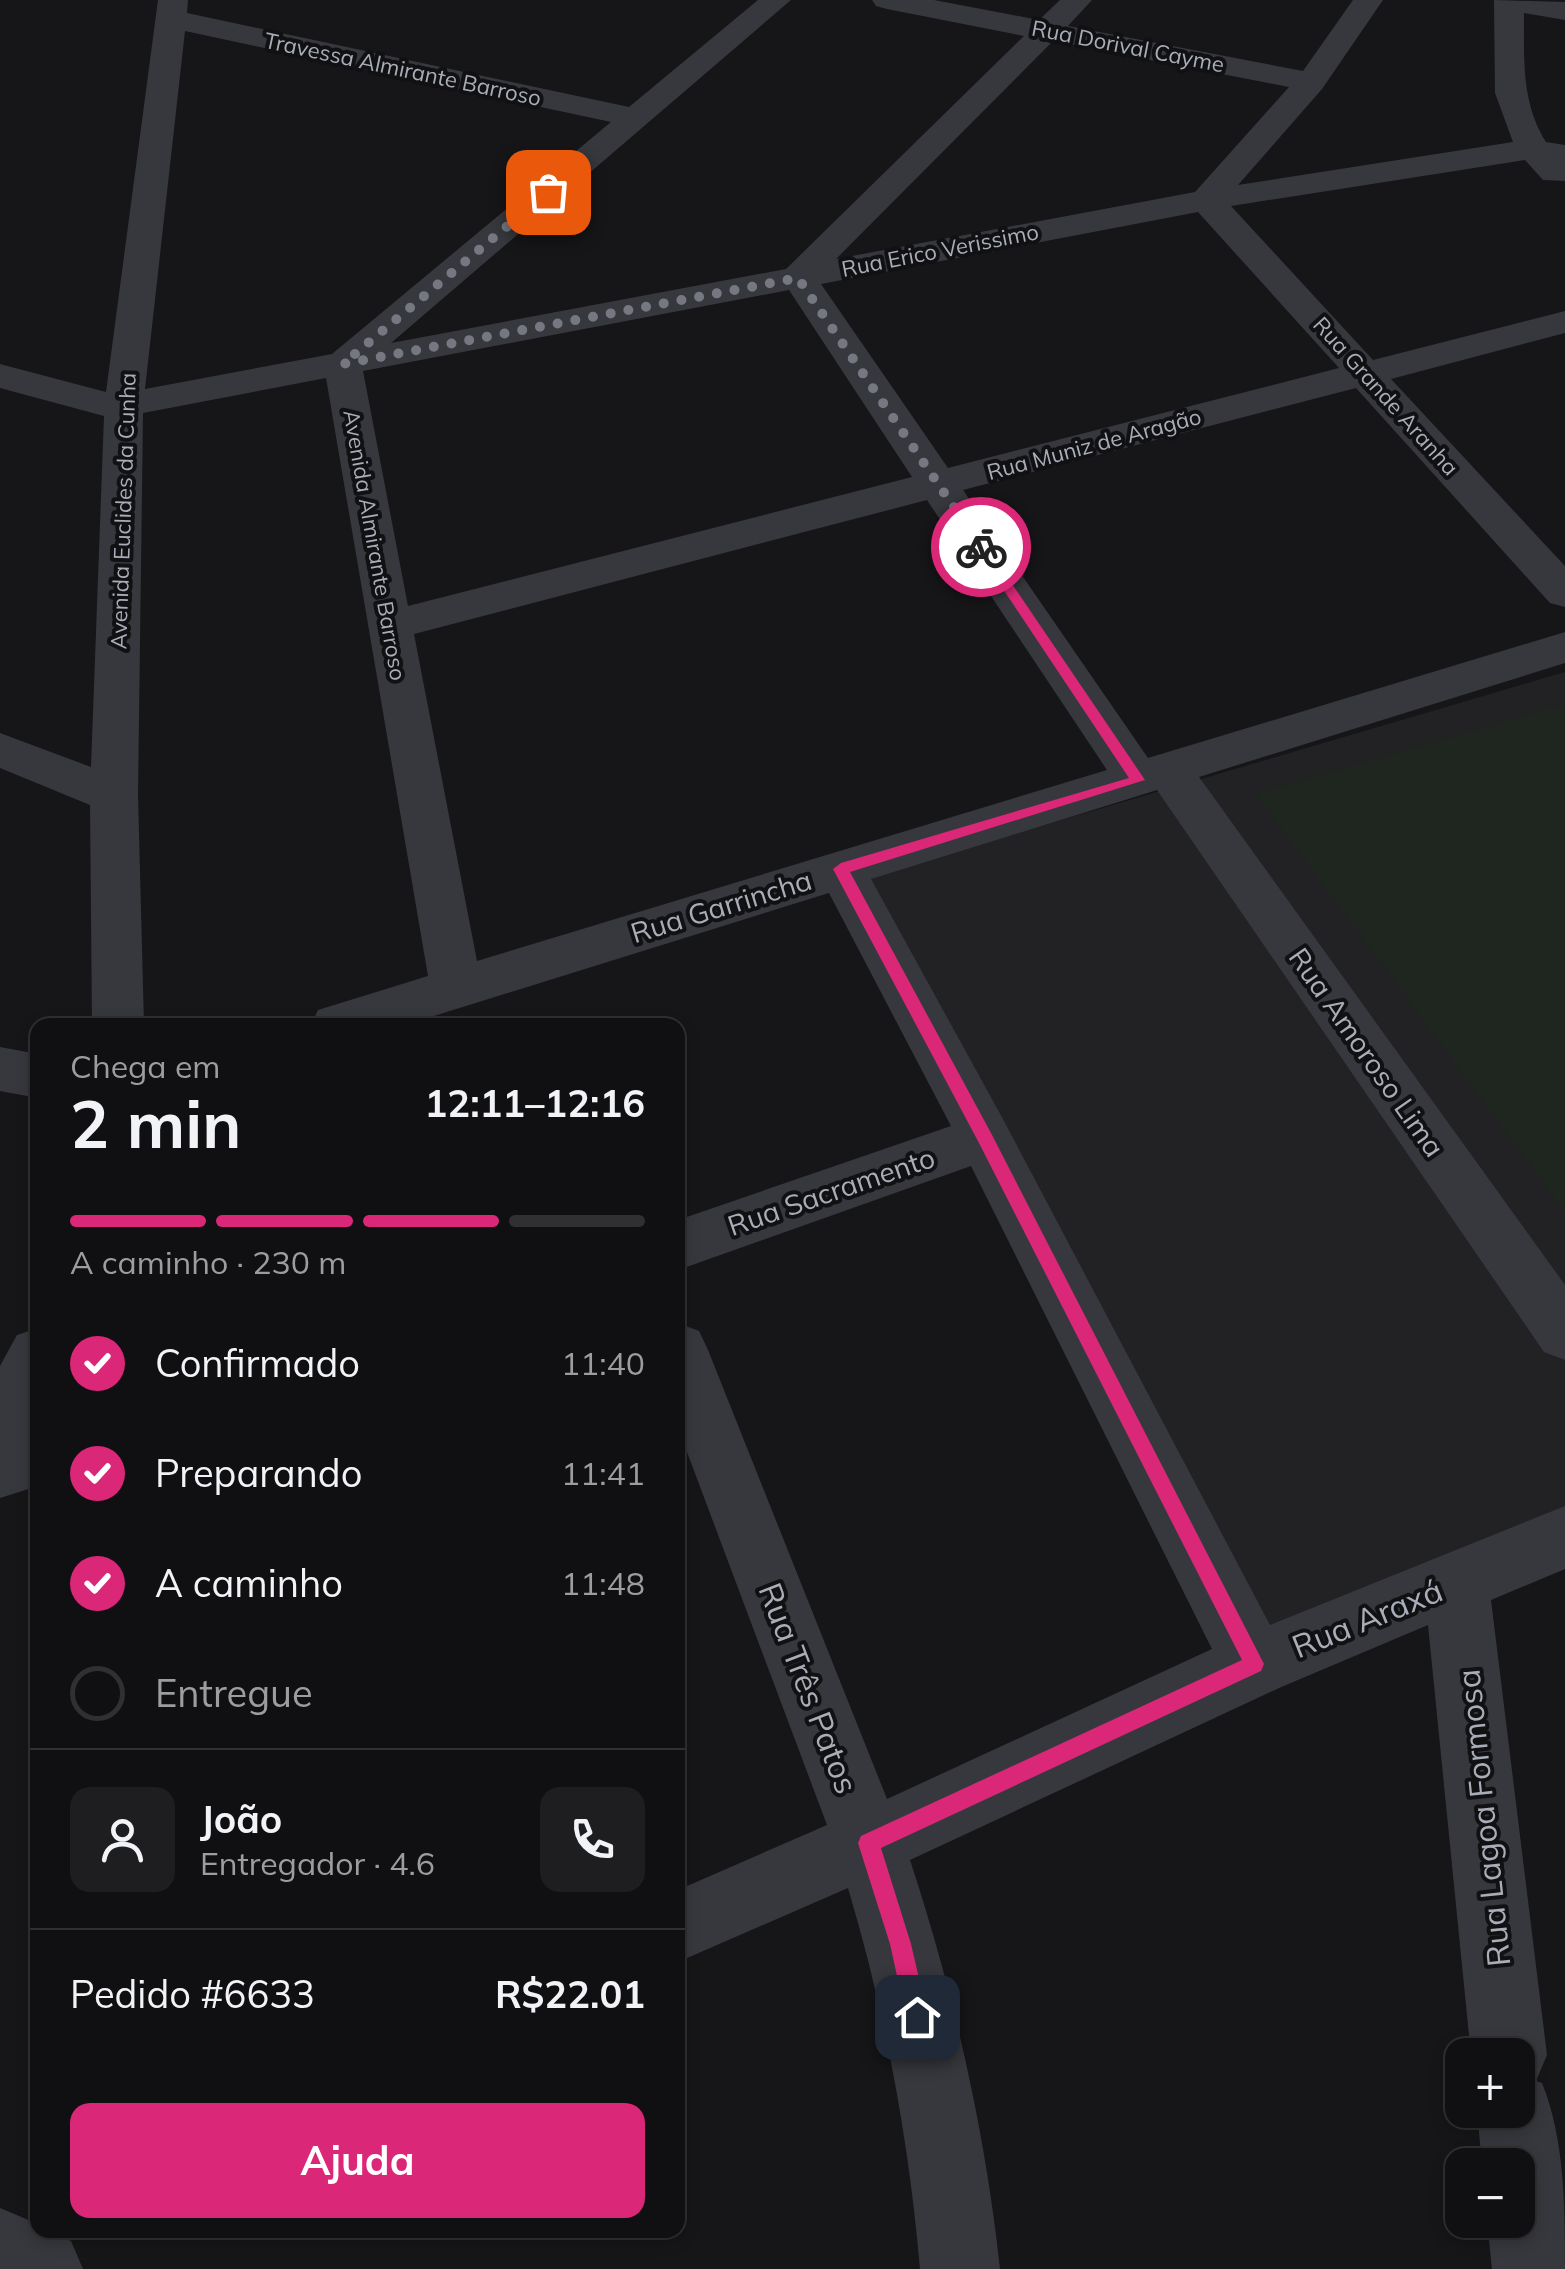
<!DOCTYPE html>
<html lang="pt">
<head>
<meta charset="utf-8">
<style>
  :root { --surface:#101012; --page:#1e1e20; --text:#f1f3f6; --muted:#9c9d9f; --line:#303032; --accent:#db2777 }
  body { margin:0; font-family:Mulish,sans-serif; background:var(--page); color:var(--text); height:100vh; display:flex; flex-direction:column; font-size:38px; white-space:nowrap }
  * { box-sizing:border-box; margin:0 }
  p { font-size:32px; color:var(--muted) }
  .icon { flex:none; width:55px; height:55px; fill:none; stroke:currentColor; stroke-width:2; stroke-linecap:round; stroke-linejoin:round }
  .map { position:relative; flex:1; overflow:hidden }
  .details { position:absolute; left:30px; top:1018px; width:655px; height:1220px; display:flex; flex-direction:column; background:var(--surface); border-radius:20px; box-shadow:0 5px 15px #0003,0 0 0 2px var(--line) }
  .details>* { flex:none }
  .fabs { position:absolute; left:1445px; top:2038px; display:grid; gap:20px }
  .fabs a { display:grid; place-items:center; width:90px; height:90px; border-radius:20px; background:var(--surface); box-shadow:0 5px 15px #0003,0 0 0 2px var(--line); font-size:50px }
  .pin { position:absolute; display:grid; place-items:center; width:85px; height:85px; color:#fff; margin:-42px; border-radius:20px; box-shadow:0 5px 15px #0006 }
  .courier { position:absolute; display:grid; place-items:center; width:100px; height:100px; margin:-50px; border:8px solid #db2777; border-radius:50%; background:#fff; color:#222; box-shadow:0 2px 12px #0007 }
  .headline em { font-style:normal; font-weight:700 }
  .headline div { display:flex; flex-direction:column-reverse }
  .headline { display:flex; align-items:center; justify-content:space-between; height:170px; padding:0 40px }
  h1 { font-size:65px; font-weight:700; line-height:75px }
  .bar { display:grid; grid-template-columns:repeat(4,1fr); gap:15px 10px; align-content:center; height:120px; padding:0 40px }
  .bar i { height:12px; border-radius:8px; background:var(--line) }
  .bar .on { background:var(--accent) }
  .bar p { grid-column:span 4 }
  .line { display:flex; align-items:center; gap:25px; padding:0 40px; border-top:2px solid var(--line) }
  .line div { flex:1 }
  .round { display:grid; place-items:center; flex:none; width:105px; height:105px; border-radius:20px; background:var(--page) }
  ol { padding:0 40px; list-style:none }
  li { display:flex; align-items:center; gap:30px; height:110px }
  li p { margin-inline-start:auto }
  li .icon { padding:10px; border-radius:50%; background:var(--accent); color:#fff; stroke-width:4 }
  li:last-child { color:var(--muted) }
  li i { width:55px; height:55px; border:5px solid var(--line); border-radius:50% }
  .button { display:flex; gap:20px; margin-top:auto; padding:20px 40px }
  .button a { flex:1; height:115px; border-radius:20px; background:var(--accent); color:#fff; font-size:40px; font-weight:700; line-height:115px; text-align:center }
  .map>svg:first-child { display:block }
</style>
</head>
<body>
<div class="map">
<svg width="1565" height="2269" viewBox="0 0 1565 2269">
  <rect width="100%" height="100%" fill="#161618"/>
  <!-- built -->
  <path fill="#222225" d="M1565,672v890l-316,127 -422,-800z"/>
  <!-- green -->
  <path fill="#1e261f" d="M1565,704v508l-309,-418z"/>
  <g fill="none" stroke-linecap="round" stroke-linejoin="round">
    <!-- minor -->
    <g fill="#37383d" fill-rule="evenodd">
      <path d="M158,0h30l-1,13 442,94 129,-107h33l-400,343 395,-74 238,-233 -137,-27 -11,-3 -4,-6h62l105,20 21,-20h32l-24,26 235,45 50,-71h30l-61,89 -84,96 275,-43 -18,-49 -1,-93 71,2v18l-41,-7c0,44 -3,90 22,129l19,3v36l-22,-1 -18,-20 -294,46 142,154 192,-49v22l-174,46 174,187v41l-15,-4 -194,-215 -393,102 185,268 417,-126v31l-366,114 366,508v75l-21,-8 -387,-562 -286,89 133,242 266,504 295,-119v63l-74,31 56,455 -11,26 6,2c23,57 23,125 23,186h-73l-5,-49h31v-55h-36l-5,-55h41v-55h-47l-43,-430 -149,63 -369,172c44,134 75,270 90,409h-80c-11,-129 -35,-257 -72,-381l-170,74v-72l149,-65 -149,-397v-105l21,8 9,19 179,449 325,-150 -241,-483 -293,104v-50l273,-94 -122,-233 -424,132h-94l7,-15 110,-34 -102,-598 -183,35 -5,382 6,230h-52l-2,-220 -90,-37v-35l91,34 13,-351 -104,-28v-24l106,28zM185,31l426,91 -279,232 -187,35zM1053,41l236,46 -94,105 -359,67zM1198,212l141,156 -391,100 -127,-184zM789,290l123,187 -504,129 -45,-235zM927,500l180,270 -630,191 -63,-327z"/>
      <path d="M0,1047l38,7v44l-38,-7z"/>
      <path d="M38,1328v88l-7,13 7,-3v60l-38,12v-132l17,-31z"/>
      <path d="M0,2208l38,16v6h11l22,11 12,28h-83z"/>
    </g>
  </g>
  <!-- route -->
  <path fill="#db2777" d="M977,544h8l160,236 -295,92 141,261 273,531 -3,7 -380,177 30,96 17,73 -3,8 -8,3 -8,-3 -3,-8 -16,-73 -32,-101 3,-7 381,-176 -263,-517 -146,-274 8,-6 288,-85 -152,-228z"/>
  <g fill="none" stroke-linecap="round" stroke-linejoin="round">
    <!-- done -->
    <path stroke="#757880" stroke-width="10" stroke-dasharray="0 18" d="M548,192l-205,172 455,-86 183,269"/>
  </g>
  <g text-anchor="middle" dominant-baseline="central" stroke-width="8" stroke-linejoin="round" paint-order="stroke">
    <!-- far-street labels -->
    <g font-size="22" fill="#a8adb8" stroke="#111113">
      <text transform="translate(1128 46) rotate(11)">Rua Dorival Cayme</text>
      <text transform="translate(403 69) rotate(12)">Travessa Almirante Barroso</text>
      <text transform="translate(940 250) rotate(-11)">Rua Erico Verissimo</text>
      <text transform="translate(1386 396) rotate(48)">Rua Grande Aranha</text>
      <text transform="translate(1094 444) rotate(-15)">Rua Muniz de Aragão</text>
      <text transform="translate(123 511) rotate(-88)">Avenida Euclides da Cunha</text>
      <text transform="translate(375 545) rotate(80)">Avenida Almirante Barroso</text>
    </g>
    <!-- street labels -->
    <g font-size="28" fill="#a8adb8" stroke="#111113">
      <text transform="translate(721 906) rotate(-17)">Rua Garrincha</text>
      <text transform="translate(1367 1052) rotate(55)">Rua Amoroso Lima</text>
      <text transform="translate(831 1191) rotate(-19)">Rua Sacramento</text>
    </g>
    <!-- near-street labels -->
    <g font-size="32" fill="#a8adb8" stroke="#111113">
      <text transform="translate(1367 1618) rotate(-22)">Rua Araxá</text>
      <text transform="translate(809 1688) rotate(69)">Rua Três Patos</text>
      <text transform="translate(1483 1818) rotate(-96)">Rua Lagoa Formosa</text>
    </g>
  </g>
</svg>
<div class="fabs">
<a>+</a>
<a>−</a>
</div>
<div class="pin" style="left:548px;top:192px;background:#ea580c"><svg class="icon" aria-label="bag" viewBox="0 0 24 24"><path d="M5 8h14l-1 12H6zM9 8a3 3 0 0 1 6 0"/></svg></div>
<div class="pin" style="left:917px;top:2017px;background:#1f2937"><svg class="icon" aria-label="home" viewBox="0 0 24 24"><path d="M3 11l9-7 9 7M6 9v11h12V9"/></svg></div>
<div class="courier" style="left:981px;top:547px"><svg class="icon" aria-label="bike" viewBox="0 0 24 24"><circle cx="6" cy="16" r="4"/><circle cx="18" cy="16" r="4"/><path d="M6 16l4-8h5l3 8M10 8l3 8H6M13 5h3"/></svg></div>
<section class="details">
<div class="headline"><div><h1>2 min</h1><p>Chega em</p></div><em>12:11–12:16</em></div>
<div class="bar"><i class="on"></i><i class="on"></i><i class="on"></i><i></i><p>A caminho · 230 m</p></div>
<ol>
<li><svg class="icon" aria-label="check" viewBox="0 0 24 24"><path d="M5 12l5 5 9-10"/></svg>Confirmado<p>11:40</p></li>
<li><svg class="icon" aria-label="check" viewBox="0 0 24 24"><path d="M5 12l5 5 9-10"/></svg>Preparando<p>11:41</p></li>
<li><svg class="icon" aria-label="check" viewBox="0 0 24 24"><path d="M5 12l5 5 9-10"/></svg>A caminho<p>11:48</p></li>
<li><i></i>Entregue</li>
</ol>
<div class="line" style="height:180px"><a class="round"><svg class="icon" aria-label="person" viewBox="0 0 24 24"><circle cx="12" cy="8" r="4"/><path d="M4 21q1-7 8-7t8 7"/></svg></a><div><b>João</b><p>Entregador · 4.6</p></div><a class="round"><svg class="icon" aria-label="phone" viewBox="0 0 24 24"><path d="M5 4h4l2 5-3 2q2 4 5 5l2-3 5 2v4C11 20 4 13 5 4z"/></svg></a></div>
<div class="line" style="height:130px"><div>Pedido #6633</div><b>R$22.01</b></div>
<div class="button"><a>Ajuda</a></div>
</section>
</div>
</body>
</html>
